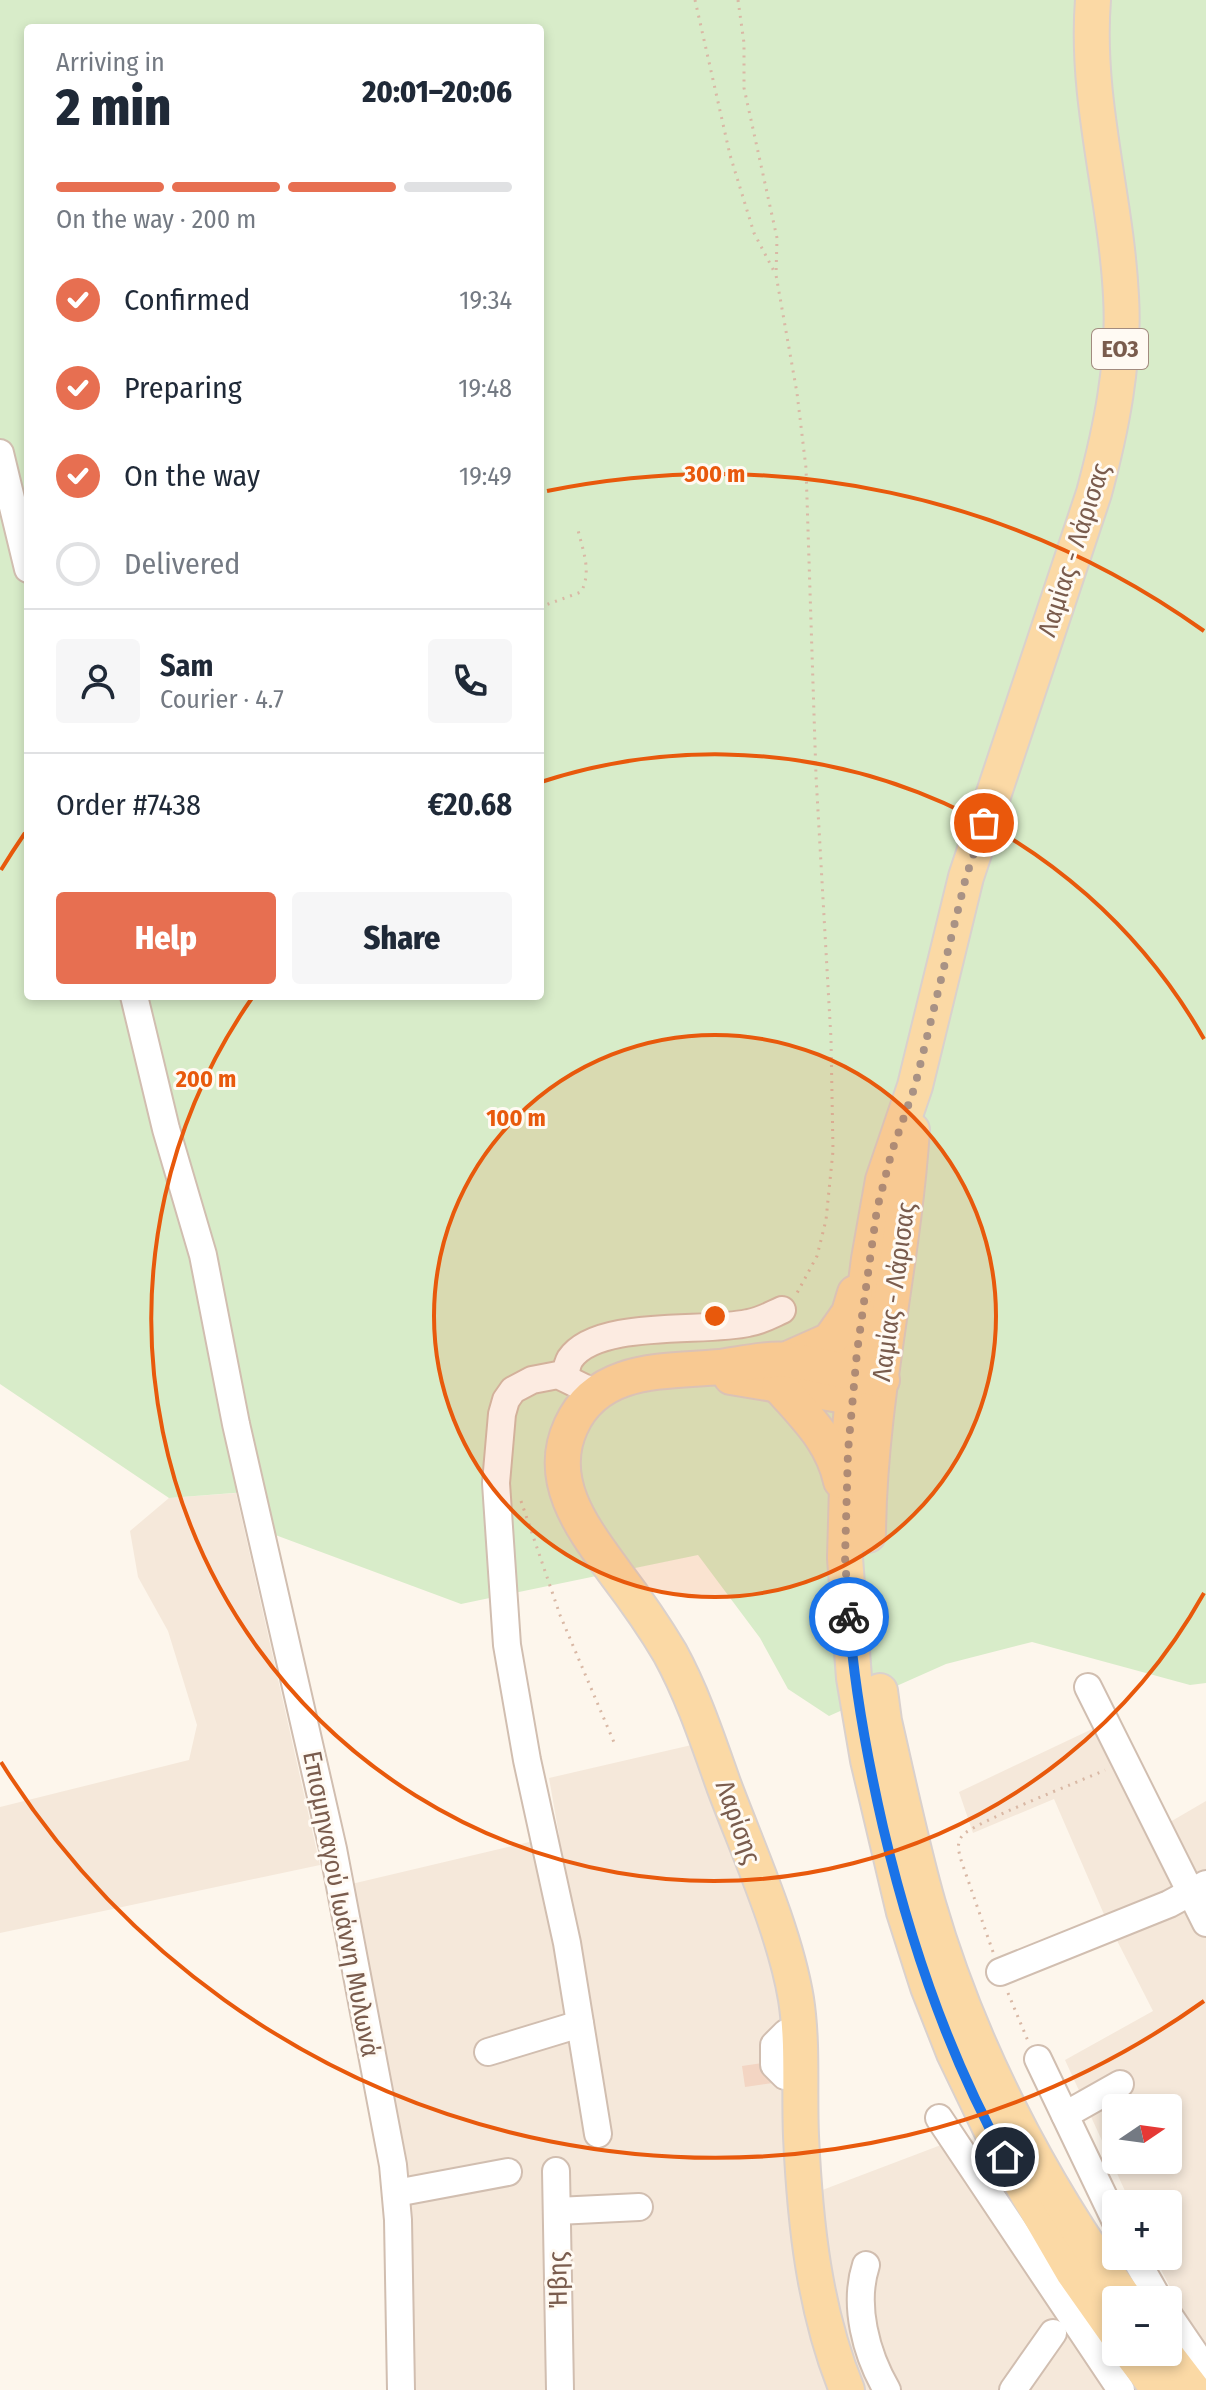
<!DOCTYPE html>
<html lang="en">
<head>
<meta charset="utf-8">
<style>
  :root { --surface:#fff; --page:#f6f6f7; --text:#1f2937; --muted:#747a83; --line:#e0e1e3; --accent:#e76f51 }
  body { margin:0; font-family:"Fira Sans Condensed",sans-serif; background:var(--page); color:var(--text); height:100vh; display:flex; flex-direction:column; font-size:30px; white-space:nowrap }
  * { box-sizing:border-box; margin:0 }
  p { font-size:26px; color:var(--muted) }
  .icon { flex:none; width:44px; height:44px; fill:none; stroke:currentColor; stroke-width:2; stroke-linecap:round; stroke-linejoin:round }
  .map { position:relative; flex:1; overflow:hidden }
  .sheet { position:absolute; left:24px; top:24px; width:520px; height:976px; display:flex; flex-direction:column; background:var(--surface); border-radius:8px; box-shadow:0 4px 12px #0003 }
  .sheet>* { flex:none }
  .needle { width:52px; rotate:77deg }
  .buttons { position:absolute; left:1102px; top:2094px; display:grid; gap:16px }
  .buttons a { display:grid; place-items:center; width:80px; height:80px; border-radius:8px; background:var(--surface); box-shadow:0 4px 12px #0003; font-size:40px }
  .pin { position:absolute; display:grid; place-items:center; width:68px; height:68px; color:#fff; margin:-34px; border:4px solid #fff; border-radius:50%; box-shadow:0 2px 8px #0007 }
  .courier { position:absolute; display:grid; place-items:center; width:80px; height:80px; margin:-40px; border:6px solid #1a73e8; border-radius:50%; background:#fff; color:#222; box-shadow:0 2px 10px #0007 }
  .head em { font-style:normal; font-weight:800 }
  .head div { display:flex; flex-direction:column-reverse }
  .head { display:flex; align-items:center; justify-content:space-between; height:136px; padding:0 32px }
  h1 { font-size:52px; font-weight:800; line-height:60px }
  .bar { display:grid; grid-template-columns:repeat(4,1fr); gap:12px 8px; align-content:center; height:96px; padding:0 32px }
  .bar i { height:10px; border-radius:6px; background:var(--line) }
  .bar .selected { background:var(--accent) }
  .bar p { grid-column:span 4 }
  .line { display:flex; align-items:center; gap:20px; padding:0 32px; border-top:2px solid var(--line) }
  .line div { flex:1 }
  .round { display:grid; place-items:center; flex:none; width:84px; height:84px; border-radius:8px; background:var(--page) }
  ol { padding:0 32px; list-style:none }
  li { display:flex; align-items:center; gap:24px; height:88px }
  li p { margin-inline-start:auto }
  li .icon { padding:8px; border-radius:50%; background:var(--accent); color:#fff; stroke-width:4 }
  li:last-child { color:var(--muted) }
  li i { width:44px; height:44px; border:4px solid var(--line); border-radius:50% }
  .primary-button { display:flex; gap:16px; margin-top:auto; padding:16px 32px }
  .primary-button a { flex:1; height:92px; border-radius:8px; background:var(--accent); color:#fff; font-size:32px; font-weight:800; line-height:92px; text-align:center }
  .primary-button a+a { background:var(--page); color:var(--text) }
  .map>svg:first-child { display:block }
</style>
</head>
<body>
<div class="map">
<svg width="1206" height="2390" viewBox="0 0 1206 2390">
  <rect width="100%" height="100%" fill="#fdf6ec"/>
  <!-- residential -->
  <g fill="#f5e8da" fill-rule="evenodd">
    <path d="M236,1493l84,372 -320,68v-126l189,-47 8,-35 -29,-94 -30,-54 -8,-46 39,-33z"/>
    <path d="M1107,1722l51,107 48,-28v546l-21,-31 -31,-60h14v-52h-37l-66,-144 88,-49 -47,-92 -52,-120 -81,34 -14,-41zM1116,2108h52v52h-52z"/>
    <path d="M696,1744l81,235 19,221 145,-55 25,10 149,235h-706l-4,-194 -62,-310 216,-51 -10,-57z"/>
  </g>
  <!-- green -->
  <path fill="#d8ecc9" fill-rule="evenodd" d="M0,0h1206v1683l-16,2 -158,-43 -86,22 -117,52 -41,-27 -28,-51 -62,-83 -237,49 -191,-71 -11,-42 -90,7 -169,-114zM28,28h512v968h-512z"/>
  <!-- building -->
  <path fill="#f3d5c3" d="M770,2062l3,21 -28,4 -3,-21z"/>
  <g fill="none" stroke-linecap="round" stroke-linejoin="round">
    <!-- minor casing -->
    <g stroke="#d1beb0" stroke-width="30">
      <g id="minor">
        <path d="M0,453l28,116"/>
        <path d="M134,996l32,133 37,126 33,169 97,425 60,316 5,55 3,170"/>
        <path d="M565,1377c1,-6 2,-13 5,-18 27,-40 135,-26 178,-36 13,-2 23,-8 34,-13"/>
        <path d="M595,1393l-37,-18 -26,5 -19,10 -7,10 -4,14 -6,69 11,162 20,115 40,183 31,191"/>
        <path d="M1088,1687l118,236"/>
        <path d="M1000,1972l169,-68 37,-20"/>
        <path d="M488,2052l92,-28"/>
        <path d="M1038,2059l78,163"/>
        <path d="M785,2076l-11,-11v-20l12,-12"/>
        <path d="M1065,2115l55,-31"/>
        <path d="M939,2118l182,272"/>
        <path d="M556,2171l4,219"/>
        <path d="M396,2193l112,-21"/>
        <path d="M557,2211l82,-4"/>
        <path d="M1134,2256l25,44"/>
        <path d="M866,2265c-13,40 0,89 21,125"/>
        <path d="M1168,2314l38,56"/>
        <path d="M1013,2390l40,-57"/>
      </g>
    </g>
    <!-- major casing -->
    <g stroke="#dad1cd" stroke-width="38">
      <g id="major">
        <path d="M1093,0c-8,100 23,196 28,296 4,66 -10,134 -27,197l-128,384 -51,209 -32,94 -14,79 -12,93 -9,99 -3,107 9,120 14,82 36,152 24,75 26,66 40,83 79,136 43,61"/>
        <path d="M785,1360l45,-20 19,-27 6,-20"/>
        <path d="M731,1377l145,24"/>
        <path d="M779,1386c26,30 53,54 62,95"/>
        <path d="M868,1535c1,-136 35,-270 44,-405"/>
        <path d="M880,1691l4,30c14,61 27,123 44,183 41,141 112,278 198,396"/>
        <path d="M1130,2352l29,38"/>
        <path d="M1164,2352l29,38"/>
        <path d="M847,2390c-33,-80 -42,-168 -46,-254 -2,-45 2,-92 -5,-137 -11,-67 -48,-149 -72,-213 -16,-45 -31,-91 -54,-133 -16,-27 -35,-54 -54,-79 -31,-43 -71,-92 -45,-148 27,-60 94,-54 149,-59 22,-3 47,-9 68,-7 31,4 63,13 94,20"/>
      </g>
    </g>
    <!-- path -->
    <g stroke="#d9b8a5" stroke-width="3" stroke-dasharray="2 6" stroke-linecap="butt">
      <path d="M695,0l35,155 24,78 22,42"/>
      <path d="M738,0l6,43v45l33,150 -1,37 21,118 9,75 10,308 15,263 2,112 -7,69 -9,36 -21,39"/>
      <path d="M540,607l41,-15c11,-20 2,-41 -3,-62"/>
      <path d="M540,765l7,4"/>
      <path d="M521,1501l39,114 56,132"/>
      <path d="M993,1952l-32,-92c-2,-8 -5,-16 1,-24 10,-13 119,-55 143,-66"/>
      <path d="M1008,1993l20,48"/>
    </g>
    <!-- minor -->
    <use href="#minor" stroke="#fff" stroke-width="26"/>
    <!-- major -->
    <use href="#major" stroke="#fbd9a5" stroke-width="34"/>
  </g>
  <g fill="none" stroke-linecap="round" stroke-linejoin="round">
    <!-- done -->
    <path stroke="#a89285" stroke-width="8" stroke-dasharray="0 14.4" d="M849,1617l-4,-59 3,-107 9,-99 20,-143 15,-58 23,-65 51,-209 18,-54"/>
    <!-- route -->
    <path stroke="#1a73e8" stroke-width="10" d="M849,1617c5,71 18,140 34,210 27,115 64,226 122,330"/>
  </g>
  <!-- distance rings -->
  <circle cx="715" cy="1316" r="281" fill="#e8590c" fill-opacity=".12"/>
  <g fill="none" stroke="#e8590c" stroke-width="4">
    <circle cx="715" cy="1316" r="281"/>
    <path d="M1204 1593A562 562 0 1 1 252 998M541 782A562 562 0 0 1 1204 1039"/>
    <path d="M1204 2001A842 842 0 0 1 1 1762M1 870A842 842 0 0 1 25 833M547 491A842 842 0 0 1 1204 631"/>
  </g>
  <g text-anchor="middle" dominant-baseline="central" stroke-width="6" stroke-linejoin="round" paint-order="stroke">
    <!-- shield labels -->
    <rect fill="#fffaf3" stroke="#a28b7f" stroke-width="2" x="1092" y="329" width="56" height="40" rx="6"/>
    <g font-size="24" font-weight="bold" fill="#7a5c4d">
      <text x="1120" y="349">ΕΟ3</text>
    </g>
    <!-- street labels -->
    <g font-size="26" fill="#7a5c4d" stroke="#fffaf3">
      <text transform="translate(1074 550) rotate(-72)">Λαμίας - Λάρισας</text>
      <text transform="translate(894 1292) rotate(-82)">Λαμίας - Λάρισας</text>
      <text transform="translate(738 1822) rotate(70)">Λαρίσης</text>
      <text transform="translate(341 1904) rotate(79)">Επισμηναγού Ιωάννη Μυλωνά</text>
      <text transform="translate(558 2280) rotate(-91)">Ήβης</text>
    </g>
  </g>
  <circle cx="715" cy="1316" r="12" fill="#e8590c" stroke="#fffaf3" stroke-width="4"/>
  <g font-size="24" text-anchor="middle" font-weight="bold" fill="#e8590c" stroke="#fffaf3" stroke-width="6" stroke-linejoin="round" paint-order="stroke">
    <text x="715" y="482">300 m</text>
    <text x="206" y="1087">200 m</text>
    <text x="516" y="1126">100 m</text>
  </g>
</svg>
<div class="buttons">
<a><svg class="needle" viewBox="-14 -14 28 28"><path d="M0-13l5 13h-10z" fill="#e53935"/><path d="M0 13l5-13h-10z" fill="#747a83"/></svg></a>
<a>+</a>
<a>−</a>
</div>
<div class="pin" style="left:984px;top:823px;background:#ea580c"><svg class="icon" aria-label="bag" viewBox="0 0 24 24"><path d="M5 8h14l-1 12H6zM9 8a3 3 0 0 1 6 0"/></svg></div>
<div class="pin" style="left:1005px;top:2157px;background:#1f2937"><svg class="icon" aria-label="home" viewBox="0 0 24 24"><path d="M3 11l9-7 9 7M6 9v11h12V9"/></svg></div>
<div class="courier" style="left:849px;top:1617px"><svg class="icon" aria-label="bike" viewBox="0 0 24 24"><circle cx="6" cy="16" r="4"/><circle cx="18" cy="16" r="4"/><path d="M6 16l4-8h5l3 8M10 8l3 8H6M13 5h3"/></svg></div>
<section class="sheet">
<div class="head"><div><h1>2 min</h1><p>Arriving in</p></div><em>20:01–20:06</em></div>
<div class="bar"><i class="selected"></i><i class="selected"></i><i class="selected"></i><i></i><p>On the way · 200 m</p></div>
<ol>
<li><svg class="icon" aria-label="check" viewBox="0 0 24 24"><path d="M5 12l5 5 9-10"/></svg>Confirmed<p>19:34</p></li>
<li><svg class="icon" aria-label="check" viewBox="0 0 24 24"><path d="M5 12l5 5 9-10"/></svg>Preparing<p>19:48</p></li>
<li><svg class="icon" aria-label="check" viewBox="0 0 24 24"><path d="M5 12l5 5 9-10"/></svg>On the way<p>19:49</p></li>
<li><i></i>Delivered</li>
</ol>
<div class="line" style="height:144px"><a class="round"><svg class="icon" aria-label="person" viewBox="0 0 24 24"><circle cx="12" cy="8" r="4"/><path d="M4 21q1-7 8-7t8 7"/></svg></a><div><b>Sam</b><p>Courier · 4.7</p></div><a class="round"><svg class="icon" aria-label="phone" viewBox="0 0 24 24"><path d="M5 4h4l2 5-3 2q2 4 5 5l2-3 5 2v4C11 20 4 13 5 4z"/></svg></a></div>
<div class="line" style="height:104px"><div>Order #7438</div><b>€20.68</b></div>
<div class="primary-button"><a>Help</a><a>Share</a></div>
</section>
</div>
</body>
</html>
